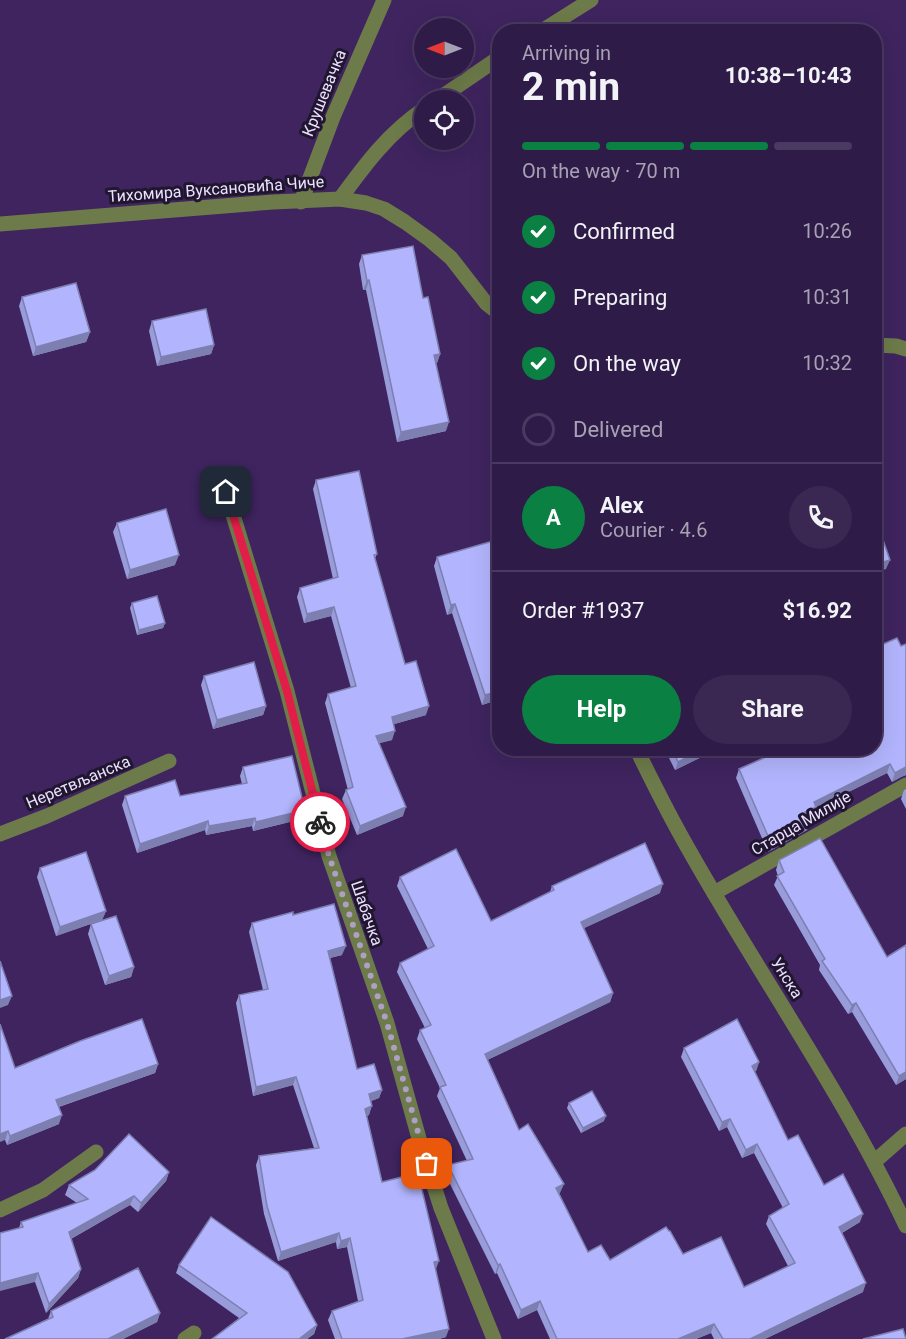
<!DOCTYPE html>
<html lang="en">
<head>
<meta charset="utf-8">
<style>
  :root { --surface:#2f1b47; --page:#3b2852; --text:#f1f3f6; --muted:#a7a1b4; --line:#4a3960; --accent:#0b8043 }
  body { margin:0; font-family:Roboto,sans-serif; background:var(--page); color:var(--text); height:100vh; display:flex; flex-direction:column; font-size:22px; white-space:nowrap }
  * { box-sizing:border-box; margin:0 }
  p { font-size:20px; color:var(--muted) }
  .icon { flex:none; width:33px; height:33px; fill:none; stroke:currentColor; stroke-width:2; stroke-linecap:round; stroke-linejoin:round }
  .map { position:relative; flex:1; overflow:hidden }
  .panel { position:absolute; left:492px; top:24px; width:390px; height:732px; display:flex; flex-direction:column; background:var(--surface); border-radius:24px; box-shadow:0 6px 24px #0002,0 0 0 2px var(--line) }
  .panel>* { flex:none }
  .needle { width:39px; rotate:270deg }
  .tools { position:absolute; left:414px; top:18px; display:grid; gap:12px }
  .tools a { display:grid; place-items:center; width:60px; height:60px; border-radius:50%; background:var(--surface); box-shadow:0 6px 24px #0002,0 0 0 2px var(--line); font-size:30px }
  .pin { position:absolute; display:grid; place-items:center; width:51px; height:51px; color:#fff; margin:-26px; border-radius:12px; box-shadow:0 3px 9px #0006 }
  .courier { position:absolute; display:grid; place-items:center; width:60px; height:60px; margin:-30px; border:4px solid #e11d48; border-radius:50%; background:#fff; color:#222; box-shadow:0 2px 8px #0007 }
  .head em { font-style:normal; font-weight:700 }
  .head div { display:flex; flex-direction:column-reverse }
  .head { display:flex; align-items:center; justify-content:space-between; height:102px; padding:0 30px }
  h1 { font-size:39px; font-weight:700; line-height:45px }
  .bar { display:grid; grid-template-columns:repeat(4,1fr); gap:9px 6px; align-content:center; height:72px; padding:0 30px }
  .bar i { height:8px; border-radius:4px; background:var(--line) }
  .bar .on { background:var(--accent) }
  .bar p { grid-column:span 4 }
  .line { display:flex; align-items:center; gap:15px; padding:0 30px; border-top:2px solid var(--line) }
  .line div { flex:1 }
  .round { display:grid; place-items:center; flex:none; width:63px; height:63px; border-radius:32px; background:var(--page) }
  ol { padding:0 30px; list-style:none }
  li { display:flex; align-items:center; gap:18px; height:66px }
  li p { margin-inline-start:auto }
  li .icon { padding:6px; border-radius:50%; background:var(--accent); color:#fff; stroke-width:4 }
  li:last-child { color:var(--muted) }
  li i { width:33px; height:33px; border:3px solid var(--line); border-radius:50% }
  .action { display:flex; gap:12px; margin-top:auto; padding:12px 30px }
  .action a { flex:1; height:69px; border-radius:36px; background:var(--accent); color:#fff; font-size:24px; font-weight:700; line-height:69px; text-align:center }
  .action a+a { background:var(--page); color:var(--text) }
  .map>svg:first-child { display:block }
</style>
</head>
<body>
<div class="map">
<svg width="906" height="1339" viewBox="0 0 906 1339">
  <rect width="100%" height="100%" fill="#3f245f"/>
  <g fill="none" stroke-linecap="round" stroke-linejoin="round">
    <!-- minor -->
    <g stroke="#6d7b4a" stroke-width="15">
      <path d="M540,32l51,-32"/>
      <path d="M437,100l63,-43"/>
      <path d="M340,199c24,-33 49,-67 84,-90"/>
      <path d="M301,202l32,-85 51,-117"/>
      <path d="M0,224l273,-22 67,-3 26,4 18,6 21,13 25,18 21,18 35,45 14,11"/>
      <path d="M874,345l22,1 10,3"/>
      <path d="M226,492l61,199 42,165 58,167 33,119 21,66 53,131"/>
      <path d="M636,748c17,35 34,69 53,102 71,126 155,245 217,376"/>
      <path d="M0,834l47,-18 122,-55"/>
      <path d="M714,893l192,-108"/>
      <path d="M874,1162l32,-28"/>
      <path d="M0,1210l43,-20 53,-38"/>
      <path d="M185,1339l9,-6"/>
    </g>
  </g>
  <!-- wall -->
  <g fill="#999cda">
    <path d="M362,255l61,43 17,56 -3,9h-1l10,68 -49,11 -31,-152h-3l-4,-26z"/>
    <path d="M22,297l68,35 -4,10 -53,14 -14,-50z"/>
    <path d="M152,321l62,24 -3,9 -54,12 -8,-35z"/>
    <path d="M316,480l61,74 -2,4 30,106 21,51 -32,9 -2,16 -13,3 24,73 -46,19 -15,-36 4,-9h2l-23,-87 3,-9 23,-6 -20,-72 -27,7 -7,-26 3,-9 33,-9 -20,-90z"/>
    <path d="M117,523l58,42 -48,14 -14,-47z"/>
    <path d="M437,557l63,142 -18,6 -30,-92 -5,2 -13,-49z"/>
    <path d="M132,603l33,20 -2,5 -26,7 -7,-27z"/>
    <path d="M906,644v131l-5,2 -9,5 -5,-9 -71,35 -3,8 -4,2 1,3 -3,9 -39,22 -32,-74 3,-9 135,-21 27,-102z"/>
    <path d="M204,676l62,30 -3,9 -50,14 -12,-44z"/>
    <path d="M532,748h23l-19,9z"/>
    <path d="M664,748h56l-45,22z"/>
    <path d="M243,767l59,52 -49,12 -1,-5 -46,9 -1,-5 -68,23 -15,-48 3,-9h55l62,-12 -2,-8z"/>
    <path d="M906,789v20l-5,-10 3,-9z"/>
    <path d="M779,860l127,219 -10,6 -44,-73 -4,2 -29,-44 1,-5 -46,-80 4,-9 -2,-6z"/>
    <path d="M40,868l66,43 -4,9 -46,16 -19,-59z"/>
    <path d="M400,877l91,44 59,-29 2,-6 108,7 -76,35 29,65 -3,9 -123,58 32,70 41,63h-1l29,59 22,8 73,-6 61,33 44,-21 -22,-42 3,-8 14,-8 -29,-55 -12,5 -15,-31 -8,4 -38,-74 3,-9 75,14 -3,9h-2l34,69 36,45 36,37 -18,11 21,59 -98,47h-51l-3,-6 -15,6h-146l-13,-29 -19,9 -21,-46 -2,1 -50,-100 3,-9 19,-4 -30,-65 3,-8 -23,-49 3,-9 5,-2 -28,-56 3,-9 28,-14 -31,-63z"/>
    <path d="M293,915l49,40 -12,3 27,111 25,21 -3,8 -8,3 -2,14 -2,1 15,66 54,87h-1l11,68 -7,2h-104l-7,-19 4,-9 26,-10 -11,-54 -10,2 -1,-7 -58,19 -14,-47 -8,-49 3,-9 55,-8 -21,-63 -40,11 -17,-93 3,-8 24,-5 -14,-58 3,-9z"/>
    <path d="M91,924l43,43 -3,10 -26,8 -17,-51z"/>
    <path d="M158,1064l-3,9 -96,34v17l-52,21 -2,-5 10,-72z"/>
    <path d="M569,1103l35,18 -23,12 -14,-25z"/>
    <path d="M169,1172l-3,9 -28,31 -8,-7 -59,34 10,30 -3,9 -32,35 -11,-31 -16,-54 2,-6 56,-19 -12,-8 4,-10z"/>
    <path d="M179,1265l138,60 -3,9 -7,5h-95l27,-21 -63,-45z"/>
    <path d="M51,1311l109,2 -3,9 -34,17h-118l43,-20z"/>
  </g>
  <!-- shaded-wall -->
  <g fill="#7d7fb1">
    <path d="M369,280l-3,10h-3l4,-9z"/>
    <path d="M90,332l-4,10 -53,14 3,-9z"/>
    <path d="M214,345l-3,9 -54,12 4,-9z"/>
    <path d="M440,354l-3,9 -7,2 4,-10z"/>
    <path d="M449,422l-3,9 -49,11 4,-10z"/>
    <path d="M880,427l-3,8 -3,1v-7z"/>
    <path d="M179,555l-4,10 -48,14 3,-9z"/>
    <path d="M890,560l-4,9 -12,4v-8z"/>
    <path d="M455,604l-3,9 -5,2 4,-10z"/>
    <path d="M334,607l-3,9 -27,7 3,-9z"/>
    <path d="M165,623l-2,5 -26,7 2,-5z"/>
    <path d="M500,691v8l-18,6 3,-10z"/>
    <path d="M266,706l-3,9 -50,14 4,-9z"/>
    <path d="M429,706l-3,9 -38,11 4,-9z"/>
    <path d="M395,731l-3,9 -19,5 3,-9z"/>
    <path d="M539,748h16l-19,9z"/>
    <path d="M705,748h15l-45,22 3,-8z"/>
    <path d="M890,764l-3,9 -71,35 -3,8 -11,5 3,-9 9,-10z"/>
    <path d="M906,767v8l-5,2 -9,5 3,-9z"/>
    <path d="M406,807l-3,9 -46,19 3,-9z"/>
    <path d="M305,810l-3,9 -49,12 3,-9z"/>
    <path d="M255,818l-3,8 -46,9 3,-9z"/>
    <path d="M208,821l-3,9 -68,23 3,-9z"/>
    <path d="M810,821l-3,9 -39,22 3,-9z"/>
    <path d="M663,884l-3,9 -82,38 3,-9z"/>
    <path d="M106,911l-4,9 -46,16 4,-9z"/>
    <path d="M346,946l-4,9 -17,4 3,-8z"/>
    <path d="M134,967l-3,10 -26,8 4,-9z"/>
    <path d="M613,993l-3,9 -129,61 4,-9z"/>
    <path d="M12,996l-4,9 -8,3v-8z"/>
    <path d="M856,1003l-4,9 -4,2 4,-9z"/>
    <path d="M759,1062l-3,9 -8,4 4,-9z"/>
    <path d="M158,1064l-3,9 -103,36 4,-9z"/>
    <path d="M906,1072v7l-10,6 3,-9z"/>
    <path d="M296,1077l-3,8 -40,11 3,-9z"/>
    <path d="M382,1090l-3,8 -13,5 3,-9z"/>
    <path d="M372,1106l-3,9 -7,2 3,-8z"/>
    <path d="M62,1115l-3,9 -52,21 3,-9z"/>
    <path d="M606,1116l-2,5 -23,12 2,-5z"/>
    <path d="M730,1119l-3,8 -8,4 3,-9z"/>
    <path d="M8,1131l-3,9 -5,2v-8z"/>
    <path d="M757,1144l-3,9 -12,5 4,-8z"/>
    <path d="M169,1172l-3,9 -28,31 3,-9z"/>
    <path d="M564,1184l-4,9 -7,4 3,-9z"/>
    <path d="M134,1196l-4,9 -65,37 4,-10z"/>
    <path d="M863,1214l-3,8 -24,14 3,-9z"/>
    <path d="M339,1233l-3,9 -58,19 3,-9z"/>
    <path d="M350,1238l-3,9 -10,2 4,-8z"/>
    <path d="M439,1261l-3,8 -6,1 4,-8z"/>
    <path d="M500,1264l-3,9 -2,1 3,-9z"/>
    <path d="M81,1269l-3,9 -32,35 3,-9z"/>
    <path d="M38,1273l-3,9 -35,9v-8z"/>
    <path d="M866,1283l-3,9 -98,47h-15z"/>
    <path d="M540,1301l-3,9 -19,9 3,-9z"/>
    <path d="M160,1313l-3,9 -34,17h-15z"/>
    <path d="M714,1324l-3,9 -15,6h-18z"/>
    <path d="M317,1325l-3,9 -7,5h-8z"/>
    <path d="M449,1329l-3,8 -7,2h-37z"/>
  </g>
  <!-- building -->
  <g fill="#b2b5fd" stroke="#7d7fb1" stroke-width="1.5">
    <path d="M413,246l10,52 5,-1 12,57 -6,1 15,67 -48,10 -32,-152 -2,1 -5,-26z"/>
    <path d="M76,283l14,49 -54,15 -14,-50z"/>
    <path d="M206,309l8,36 -53,12 -9,-36z"/>
    <path d="M874,413l6,14 -6,2z"/>
    <path d="M359,471l18,83 -3,1 31,109 11,-3 13,45 -37,11 3,14 -19,5 30,71 -46,19 -14,-36 7,-3 -25,-93 28,-8 -22,-79 -27,7 -7,-26 38,-11 -22,-97z"/>
    <path d="M166,509l13,46 -49,15 -13,-47z"/>
    <path d="M874,514l16,46 -16,5z"/>
    <path d="M500,539v152l-15,4 -30,-91 -4,1 -14,-48z"/>
    <path d="M157,596l8,27 -26,7 -7,-27z"/>
    <path d="M897,638l4,8 5,-2v123l-11,6 -5,-9 -76,38 2,5 -11,5 5,9 -39,22 -32,-74 47,-21h88v-100z"/>
    <path d="M254,662l12,44 -49,14 -13,-44z"/>
    <path d="M672,748h33l-27,14z"/>
    <path d="M292,756l13,54 -49,12 -1,-4 -46,8 -1,-5 -68,23 -15,-48 50,-16 5,16 67,-13 -4,-16z"/>
    <path d="M820,838l67,119 19,-12v127l-7,4 -43,-73 -4,2 -30,-44 3,-2 -48,-83 7,-4 -5,-12z"/>
    <path d="M645,843l18,41 -82,38 32,71 -128,61 34,76 9,-6 36,60 -8,4 32,64 13,-7 9,15 56,-33 3,4h1l13,23 38,-17 23,50 51,-24 -26,-47 20,-12 -32,-60 -11,6 -16,-31 -8,3 -38,-74 53,-29 22,43 -7,4 36,74 10,-5 26,50 19,-11 20,40 -24,13 27,56 -116,56h-27l-9,-15 -36,15h-121l-17,-38 -19,9 -21,-46 -2,1 -50,-100 25,-6 -33,-72 6,-2 -26,-55 11,-5 -31,-62 34,-17 -34,-69 56,-28 35,72 63,-31 -2,-4z"/>
    <path d="M86,852l20,59 -46,16 -20,-59z"/>
    <path d="M334,904l12,42 -18,5 29,118 17,-5 8,26 -13,4 3,12 -7,3 17,73 36,-9 21,88 -5,1 15,67 -47,10h-60l-10,-28 31,-11 -13,-62 -9,3 -2,-8 -58,19 -14,-46 -8,-50 60,-8 -23,-71 -40,10 -17,-92 29,-6 -16,-66 41,-11v3z"/>
    <path d="M116,916l18,51 -25,9 -18,-52z"/>
    <path d="M0,961l12,35 -12,4z"/>
    <path d="M142,1019l16,45 -102,36 6,15 -52,21 -2,-5 -8,3v-110l15,44 65,-27z"/>
    <path d="M592,1091l14,25 -23,12 -14,-25z"/>
    <path d="M129,1134l40,38 -28,31 -7,-7 -65,36 12,37 -32,35 -11,-31 -38,10v-50l23,-6 -2,-5 67,-23 -19,-14 26,-15z"/>
    <path d="M211,1217l77,55 29,53 -18,14h-87l35,-26 -68,-48z"/>
    <path d="M138,1268l22,45 -52,26h-103l48,-22 -2,-6z"/>
    <path d="M903,1329l3,10h-43z"/>
  </g>
  <g fill="none" stroke-linecap="round" stroke-linejoin="round">
    <!-- done -->
    <path stroke="#af9fc6" stroke-width="6" stroke-dasharray="0 10.8" d="M320,822l9,34 58,167 40,141"/>
    <!-- route -->
    <path stroke="#e11d48" stroke-width="8" d="M226,492l61,199 33,131"/>
  </g>
  <g text-anchor="middle" dominant-baseline="central" stroke-width="6" stroke-linejoin="round" paint-order="stroke">
    <!-- street labels -->
    <g font-size="16" fill="#ece1fe" stroke="#211630">
      <text transform="translate(324 93) rotate(-68)">Крушевачка</text>
      <text transform="translate(216 189) rotate(-4)">Тихомира Вуксановића Чиче</text>
      <text transform="translate(78 782) rotate(-23)">Неретвљанска</text>
      <text transform="translate(801 823) rotate(-30)">Старца Милије</text>
      <text transform="translate(367 913) rotate(71)">Шабачка</text>
      <text transform="translate(787 978) rotate(58)">Унска</text>
    </g>
  </g>
</svg>
<div class="tools">
<a><svg class="needle" viewBox="-14 -14 28 28"><path d="M0-13l5 13h-10z" fill="#e53935"/><path d="M0 13l5-13h-10z" fill="#a7a1b4"/></svg></a>
<a><svg class="icon" aria-label="locate" viewBox="0 0 24 24"><circle cx="12" cy="12" r="6"/><path d="M12 2v4M12 18v4M2 12h4M18 12h4"/></svg></a>
</div>
<div class="pin" style="left:427px;top:1164px;background:#ea580c"><svg class="icon" aria-label="bag" viewBox="0 0 24 24"><path d="M5 8h14l-1 12H6zM9 8a3 3 0 0 1 6 0"/></svg></div>
<div class="pin" style="left:226px;top:492px;background:#1f2937"><svg class="icon" aria-label="home" viewBox="0 0 24 24"><path d="M3 11l9-7 9 7M6 9v11h12V9"/></svg></div>
<div class="courier" style="left:320px;top:822px"><svg class="icon" aria-label="bike" viewBox="0 0 24 24"><circle cx="6" cy="16" r="4"/><circle cx="18" cy="16" r="4"/><path d="M6 16l4-8h5l3 8M10 8l3 8H6M13 5h3"/></svg></div>
<section class="panel">
<div class="head"><div><h1>2 min</h1><p>Arriving in</p></div><em>10:38–10:43</em></div>
<div class="bar"><i class="on"></i><i class="on"></i><i class="on"></i><i></i><p>On the way · 70 m</p></div>
<ol>
<li><svg class="icon" aria-label="check" viewBox="0 0 24 24"><path d="M5 12l5 5 9-10"/></svg>Confirmed<p>10:26</p></li>
<li><svg class="icon" aria-label="check" viewBox="0 0 24 24"><path d="M5 12l5 5 9-10"/></svg>Preparing<p>10:31</p></li>
<li><svg class="icon" aria-label="check" viewBox="0 0 24 24"><path d="M5 12l5 5 9-10"/></svg>On the way<p>10:32</p></li>
<li><i></i>Delivered</li>
</ol>
<div class="line" style="height:108px"><b class="round" style="background:var(--accent);color:#fff">A</b><div><b>Alex</b><p>Courier · 4.6</p></div><a class="round"><svg class="icon" aria-label="phone" viewBox="0 0 24 24"><path d="M5 4h4l2 5-3 2q2 4 5 5l2-3 5 2v4C11 20 4 13 5 4z"/></svg></a></div>
<div class="line" style="height:78px"><div>Order #1937</div><b>$16.92</b></div>
<div class="action"><a>Help</a><a>Share</a></div>
</section>
</div>
</body>
</html>
